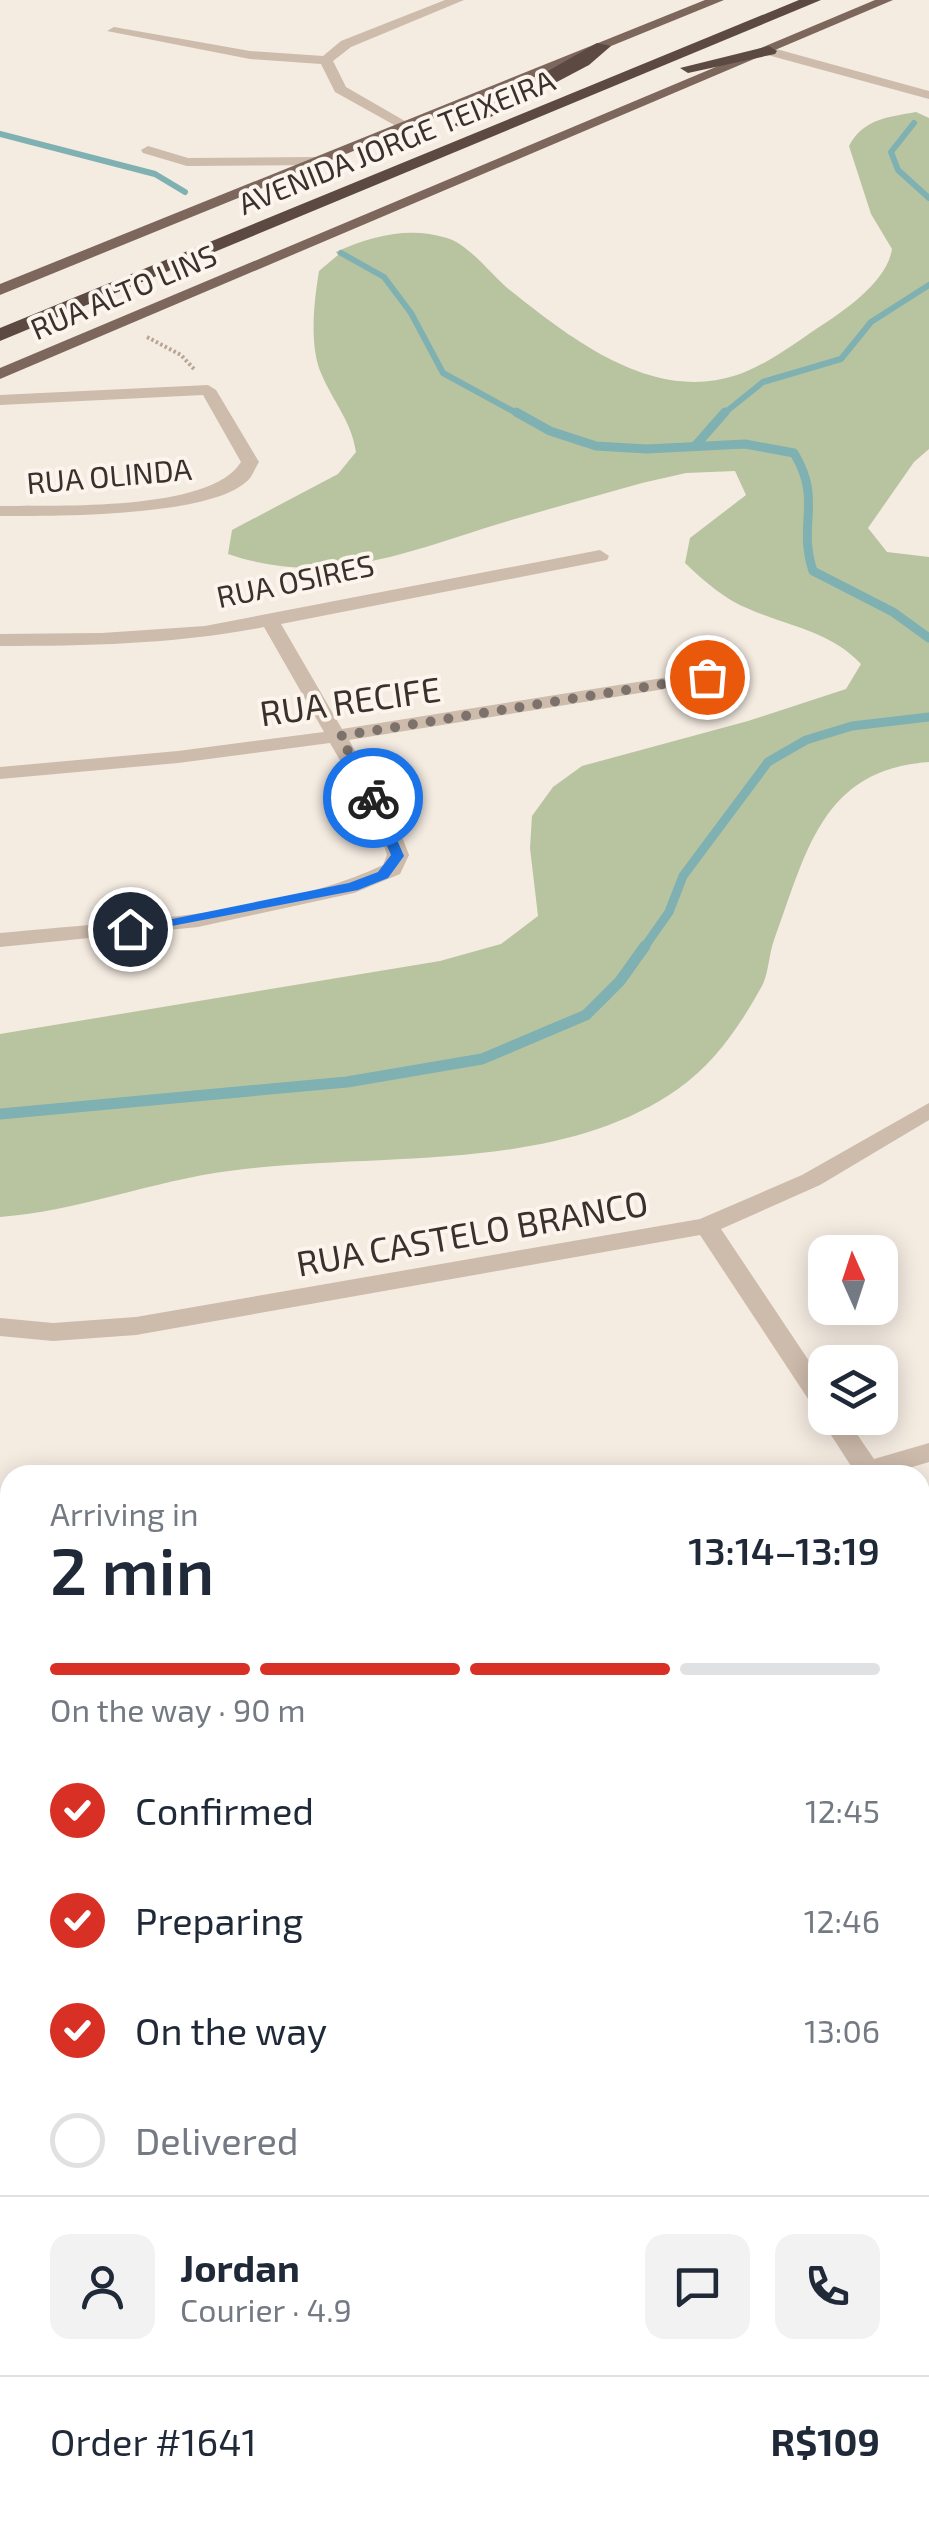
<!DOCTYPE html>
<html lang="en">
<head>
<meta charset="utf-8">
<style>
  :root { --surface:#fff; --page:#f2f2f3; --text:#1f2937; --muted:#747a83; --line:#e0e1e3; --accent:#d93025 }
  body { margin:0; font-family:"Exo 2",sans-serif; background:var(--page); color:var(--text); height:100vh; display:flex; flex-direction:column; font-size:38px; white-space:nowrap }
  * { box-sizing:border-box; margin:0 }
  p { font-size:32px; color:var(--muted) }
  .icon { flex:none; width:55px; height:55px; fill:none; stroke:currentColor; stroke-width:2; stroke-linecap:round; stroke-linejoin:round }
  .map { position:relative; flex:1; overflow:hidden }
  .sheet { position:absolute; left:0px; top:1465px; width:930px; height:1062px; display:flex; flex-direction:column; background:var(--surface); border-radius:30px 30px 0 0; box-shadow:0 5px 25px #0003 }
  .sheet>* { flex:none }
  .needle { width:65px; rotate:357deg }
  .fabs { position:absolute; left:808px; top:1235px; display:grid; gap:20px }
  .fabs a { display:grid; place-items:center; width:90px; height:90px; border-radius:20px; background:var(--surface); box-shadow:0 5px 25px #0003; font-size:50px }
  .pin { position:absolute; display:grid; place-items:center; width:85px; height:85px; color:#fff; margin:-42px; border:5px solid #fff; border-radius:50%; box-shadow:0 2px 10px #0007 }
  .courier { position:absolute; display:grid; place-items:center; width:100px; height:100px; margin:-50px; border:8px solid #1a73e8; border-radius:50%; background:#fff; color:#222; box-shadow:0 2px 12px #0007 }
  .headline em { font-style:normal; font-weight:600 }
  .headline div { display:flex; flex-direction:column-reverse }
  .headline { display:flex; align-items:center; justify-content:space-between; height:170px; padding:0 50px }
  h1 { font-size:65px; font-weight:600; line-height:75px }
  .bar { display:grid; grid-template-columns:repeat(4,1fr); gap:15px 10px; align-content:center; height:120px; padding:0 50px }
  .bar i { height:12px; border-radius:8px; background:var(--line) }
  .bar .selected { background:var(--accent) }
  .bar p { grid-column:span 4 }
  .line { display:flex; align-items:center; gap:25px; padding:0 50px; border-top:2px solid var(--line) }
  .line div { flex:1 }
  .round { display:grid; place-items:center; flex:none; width:105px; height:105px; border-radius:20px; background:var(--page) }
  ol { padding:0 50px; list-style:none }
  li { display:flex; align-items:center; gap:30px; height:110px }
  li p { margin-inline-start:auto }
  li .icon { padding:10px; border-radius:50%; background:var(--accent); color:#fff; stroke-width:4 }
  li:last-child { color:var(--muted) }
  li i { width:55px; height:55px; border:5px solid var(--line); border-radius:50% }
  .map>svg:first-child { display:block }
</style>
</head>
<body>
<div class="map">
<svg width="929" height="2526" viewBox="0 0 929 2526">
  <rect width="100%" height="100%" fill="#f4ebe1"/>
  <!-- green -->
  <path fill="#b8c4a0" d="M916,112l13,6v331l-15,13 -46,66 19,24 42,5v205c-108,7 -123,92 -155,178 -5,14 -5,30 -11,44 -21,39 -48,79 -85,105 -124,87 -306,62 -449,82 -77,10 -151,40 -229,46v-183l440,-73 61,-17 37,-28 -8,-68 2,-32 21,-29 29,-21 166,-45 98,-32 15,-25c-31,-33 -71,-37 -112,-55 -25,-10 -45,-28 -64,-46l5,-25 56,-43 -11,-24 -49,2 -44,10c-49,14 -98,27 -147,42 -93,29 -170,62 -267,29l4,-24 106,-56 18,-22c-5,-32 -23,-50 -35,-79 -12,-28 -7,-72 -2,-102l19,-16 -2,-3c35,-16 73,-26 111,-14 23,7 45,38 64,53 62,49 142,112 226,84 27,-9 56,-30 79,-46 28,-18 71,-47 76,-80l-21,-35 -22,-68c14,-27 39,-29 67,-34z"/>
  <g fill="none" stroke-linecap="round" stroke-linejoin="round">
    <!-- stream-far2 -->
    <g stroke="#7fb0b2" stroke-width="6">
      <path d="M914,123l-23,29 7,18 31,28"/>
      <path d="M0,134l155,40 30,18"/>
      <path d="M341,253l43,24 27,36 32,60 77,42"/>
      <path d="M722,415l41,-33 78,-23 30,-37 58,-37"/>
    </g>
    <!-- stream-far1 -->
    <g stroke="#7fb0b2" stroke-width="9">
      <path d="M516,412l34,19 46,15 51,3 98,-5 49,9c29,48 3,70 19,118l80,41 36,26"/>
      <path d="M696,445l29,-33"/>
      <path d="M643,949l26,-37 14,-36 85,-114 38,-22 46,-14 77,-9"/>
    </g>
    <!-- stream -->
    <path stroke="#7fb0b2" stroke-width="11" d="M0,1114l347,-32 135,-23 104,-44 34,-34 25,-35"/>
    <!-- path-far1 -->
    <path stroke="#b9a596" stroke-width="4" stroke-dasharray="2.5 2.5" stroke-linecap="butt" d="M147,337l34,18 13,14"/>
    <!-- path -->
    <path stroke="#b9a596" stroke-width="8" stroke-dasharray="6 6" stroke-linecap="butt" d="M892,2518v8"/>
    <!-- minor -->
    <g fill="#cdbbac" fill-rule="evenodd">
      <path d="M445,0h19l-113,47 -18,14 13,26 64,37v6l-5,1 -70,-39 -14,-28 -71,-5 -143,-28 7,-4 136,24 73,5 18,-15z"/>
      <path d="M769,47l160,44v8l-165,-45 -2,-3z"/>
      <path d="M148,146l40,12 133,-1 7,4 -7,4 -134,1 -44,-13 -2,-3z"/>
      <path d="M208,385l8,5 43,72c-4,6 -7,16 -13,20 -39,35 -192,34 -246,34v-10c55,-1 211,6 241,-44l-38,-67 -203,10v-10z"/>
      <path d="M600,550l9,6 -2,4 -326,64 61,105 365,-58 10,6 -3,4 -365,59 49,86 11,29 -9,19 -46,19 -156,34 -198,20v-14c118,-12 276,-17 383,-68l4,-10 -9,-29 -48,-83 -152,20 -178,16v-12l178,-16 146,-19 -60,-105c-87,17 -175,19 -264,19v-12l102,-1 103,-7z"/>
      <path d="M929,1103v17l-109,65 -99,44 104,156v33h21l28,41 55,-16v19l-44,13h-45l11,-9 -31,-48 3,-5 -7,-2 -116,-176 -564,100 -83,6 -53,-5v-18l53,5 83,-6 564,-98 102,-44z"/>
      <path d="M920,1536l9,3v30l-9,-3z"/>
      <path d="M10,1670v22l-10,2v-22z"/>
      <path d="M929,1759v24l-9,3v-24z"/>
      <path d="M10,2031v28l-10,4v-28z"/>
      <path d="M0,2079l10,2v28l-10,-2z"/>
      <path d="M0,2506l10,3v9h14l3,8h-27z"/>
    </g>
    <!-- major -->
    <g fill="#7d675c" fill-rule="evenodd">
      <path d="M705,0h19l-724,295v-11z"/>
      <path d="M875,0h18l-893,379v-11z"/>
    </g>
    <!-- highway -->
    <g fill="#5c4a42" fill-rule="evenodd">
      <path d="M799,0h22l-821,341v-13z"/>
      <path d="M597,43l14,3 -22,19 -121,64 -15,-4z"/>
      <path d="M769,46l8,5 -2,3 -87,19 -8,-5z"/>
    </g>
  </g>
  <!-- route -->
  <path fill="#1a73e8" d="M373,794l6,4 25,58 -16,22 -30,12 -228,44 -7,-5 226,-46 29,-11 13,-17 -25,-57z"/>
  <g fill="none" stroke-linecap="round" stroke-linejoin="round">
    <!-- done -->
    <path stroke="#7c716b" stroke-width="10" stroke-dasharray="0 18" d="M373,798l-33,-62 367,-59"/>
  </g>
  <g text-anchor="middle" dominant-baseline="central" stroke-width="8" stroke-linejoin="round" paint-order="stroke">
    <!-- far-street labels -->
    <g font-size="30" fill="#3b302b" stroke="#fbf5ee">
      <text transform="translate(396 141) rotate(-22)">AVENIDA JORGE TEIXEIRA</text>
      <text transform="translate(123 291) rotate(-23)">RUA ALTO LINS</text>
      <text transform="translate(109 475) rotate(-5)">RUA OLINDA</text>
      <text transform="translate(295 580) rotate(-12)">RUA OSIRES</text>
    </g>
    <!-- street labels -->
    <g font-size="35" fill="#3b302b" stroke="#fbf5ee">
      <text transform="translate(350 700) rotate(-8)">RUA RECIFE</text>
      <text transform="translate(472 1232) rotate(-10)">RUA CASTELO BRANCO</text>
    </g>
  </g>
</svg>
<div class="fabs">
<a><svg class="needle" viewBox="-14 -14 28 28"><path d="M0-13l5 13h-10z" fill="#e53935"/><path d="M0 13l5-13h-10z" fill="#747a83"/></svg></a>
<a><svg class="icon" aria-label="layers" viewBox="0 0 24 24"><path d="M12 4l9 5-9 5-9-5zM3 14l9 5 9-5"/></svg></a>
</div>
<div class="pin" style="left:707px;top:677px;background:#ea580c"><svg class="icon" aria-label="bag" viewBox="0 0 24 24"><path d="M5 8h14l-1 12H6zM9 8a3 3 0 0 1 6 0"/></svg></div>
<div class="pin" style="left:130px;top:929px;background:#1f2937"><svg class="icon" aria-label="home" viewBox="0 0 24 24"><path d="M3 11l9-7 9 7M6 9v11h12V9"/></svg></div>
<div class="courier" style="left:373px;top:798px"><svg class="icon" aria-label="bike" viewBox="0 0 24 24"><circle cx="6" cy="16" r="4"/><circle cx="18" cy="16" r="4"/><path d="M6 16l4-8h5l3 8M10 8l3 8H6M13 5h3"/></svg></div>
<section class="sheet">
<div class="headline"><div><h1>2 min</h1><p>Arriving in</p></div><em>13:14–13:19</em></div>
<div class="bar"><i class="selected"></i><i class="selected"></i><i class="selected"></i><i></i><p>On the way · 90 m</p></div>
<ol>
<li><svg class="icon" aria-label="check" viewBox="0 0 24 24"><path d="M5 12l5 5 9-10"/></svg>Confirmed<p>12:45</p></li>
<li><svg class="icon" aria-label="check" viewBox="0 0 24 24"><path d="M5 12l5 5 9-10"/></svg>Preparing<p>12:46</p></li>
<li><svg class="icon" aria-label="check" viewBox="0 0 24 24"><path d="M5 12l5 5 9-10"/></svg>On the way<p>13:06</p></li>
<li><i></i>Delivered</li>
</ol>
<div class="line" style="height:180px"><a class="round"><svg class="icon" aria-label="person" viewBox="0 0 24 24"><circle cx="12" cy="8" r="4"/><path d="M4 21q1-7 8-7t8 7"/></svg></a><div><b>Jordan</b><p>Courier · 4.9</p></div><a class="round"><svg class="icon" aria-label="chat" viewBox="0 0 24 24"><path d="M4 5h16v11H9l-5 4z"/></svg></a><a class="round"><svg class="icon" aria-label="phone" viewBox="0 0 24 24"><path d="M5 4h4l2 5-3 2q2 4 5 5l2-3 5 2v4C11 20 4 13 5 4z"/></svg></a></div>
<div class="line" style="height:130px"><div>Order #1641</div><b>R$109</b></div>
</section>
</div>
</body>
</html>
